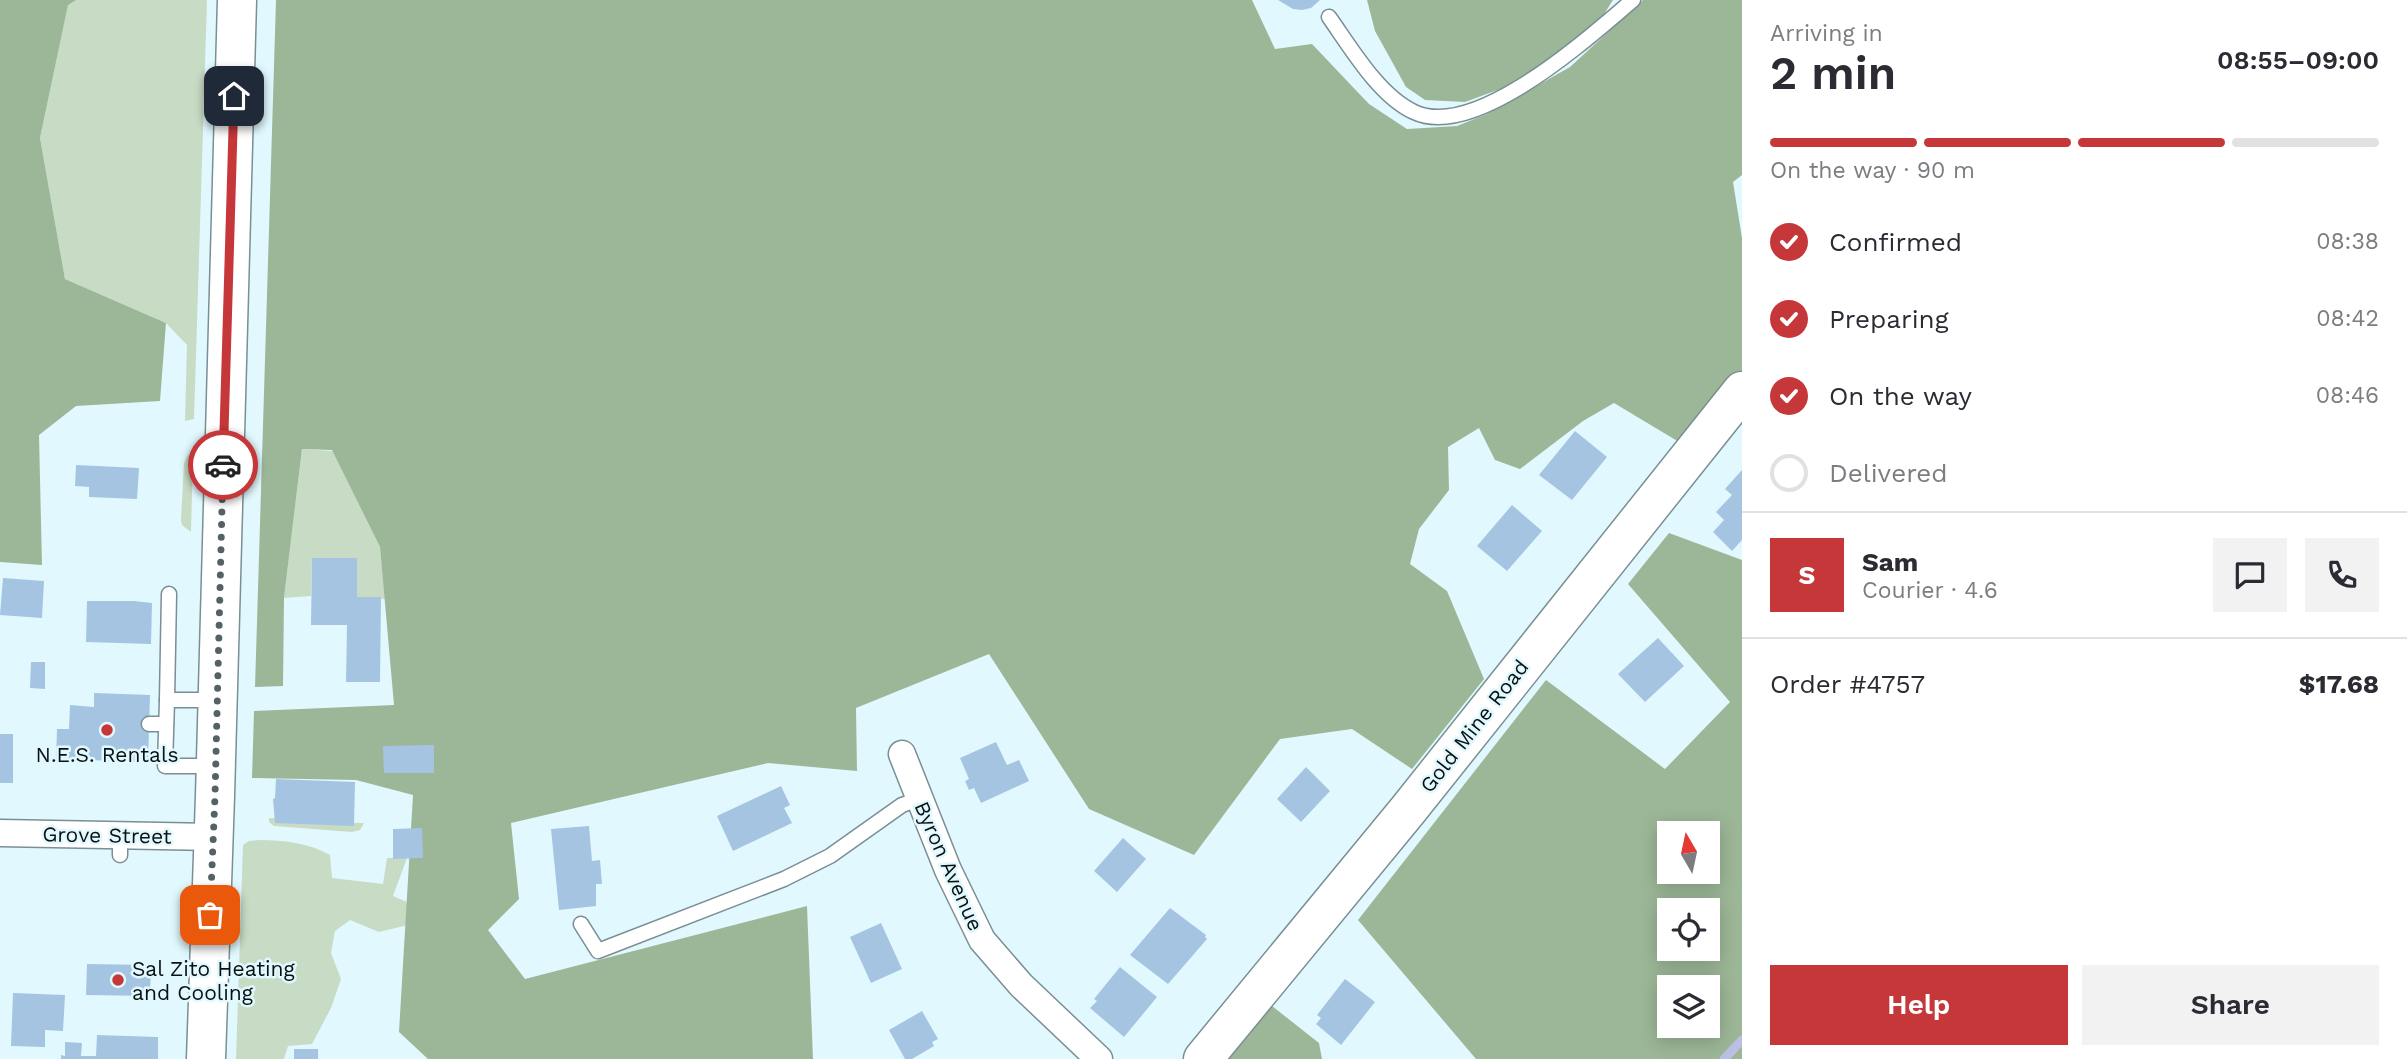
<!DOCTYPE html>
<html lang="en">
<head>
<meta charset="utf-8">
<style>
  :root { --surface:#fff; --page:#f2f2f3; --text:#2b2b33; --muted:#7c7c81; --line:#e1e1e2; --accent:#c6373a }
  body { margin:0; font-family:"Work Sans",sans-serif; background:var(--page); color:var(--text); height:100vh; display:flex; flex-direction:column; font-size:26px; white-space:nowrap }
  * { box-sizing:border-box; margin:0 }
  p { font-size:23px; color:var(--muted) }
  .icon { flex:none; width:38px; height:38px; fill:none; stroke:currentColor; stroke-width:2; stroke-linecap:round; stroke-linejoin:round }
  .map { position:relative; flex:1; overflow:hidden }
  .panel { display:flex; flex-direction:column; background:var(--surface); width:665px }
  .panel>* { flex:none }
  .needle { width:46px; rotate:351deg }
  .controls { position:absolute; left:1657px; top:821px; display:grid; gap:14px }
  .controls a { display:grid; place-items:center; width:63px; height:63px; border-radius:0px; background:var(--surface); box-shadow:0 4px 18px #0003; font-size:35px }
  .pin { position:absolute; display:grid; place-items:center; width:60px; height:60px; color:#fff; margin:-30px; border-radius:14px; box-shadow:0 4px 10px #0006 }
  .courier { position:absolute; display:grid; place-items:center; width:70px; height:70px; margin:-35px; border:5px solid #c6373a; border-radius:50%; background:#fff; color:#222; box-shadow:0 2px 9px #0007 }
  .overview em { font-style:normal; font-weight:600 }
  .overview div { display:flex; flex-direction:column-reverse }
  .overview { display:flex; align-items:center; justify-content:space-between; height:119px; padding:0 28px }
  h1 { font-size:46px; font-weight:600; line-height:52px }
  .bar { display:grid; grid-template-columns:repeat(4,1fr); gap:10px 7px; align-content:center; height:84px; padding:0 28px }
  .bar i { height:9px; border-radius:5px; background:var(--line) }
  .bar .current { background:var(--accent) }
  .bar p { grid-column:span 4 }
  .line { display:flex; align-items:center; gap:18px; padding:0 28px; border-top:2px solid var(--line) }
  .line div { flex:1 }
  .round { display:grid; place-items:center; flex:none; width:74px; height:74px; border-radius:0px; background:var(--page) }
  ol { padding:0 28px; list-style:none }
  li { display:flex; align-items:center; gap:21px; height:77px }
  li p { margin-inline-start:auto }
  li .icon { padding:7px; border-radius:50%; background:var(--accent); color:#fff; stroke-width:4 }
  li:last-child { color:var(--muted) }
  li i { width:38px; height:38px; border:4px solid var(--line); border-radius:50% }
  .primary-button { display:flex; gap:14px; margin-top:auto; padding:14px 28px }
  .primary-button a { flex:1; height:80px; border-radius:0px; background:var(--accent); color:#fff; font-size:28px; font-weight:600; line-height:80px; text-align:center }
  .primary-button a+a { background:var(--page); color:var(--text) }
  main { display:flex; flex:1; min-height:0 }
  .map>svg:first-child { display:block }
</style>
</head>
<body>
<main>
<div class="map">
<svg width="1742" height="1059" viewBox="0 0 1742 1059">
  <rect width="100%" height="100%" fill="#e1f9fe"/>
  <!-- green -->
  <g fill="#c8dbc5">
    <path d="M76,0h131l-13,419 -9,2 2,-76 -21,-22 -101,-44 -25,-141 28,-134z"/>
    <path d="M302,449l31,2 47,96 5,52 -28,-2v-39h-45l-1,38 -27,2z"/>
    <path d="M193,452l-2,80 -9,-7 -1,-5 3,-57 3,-7z"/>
    <path d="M269,818h6v5h89l-4,7 -8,2 -78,-6 -5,-4z"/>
    <path d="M260,840c23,0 49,3 70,15l2,23 51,6 4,-26h20l-14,38 21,9 -2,19 -33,8 -29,-12 -15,11 -4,22 10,26 -10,29 -19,36 -24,2 -4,13h-48l7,-214 6,-4z"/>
  </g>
  <!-- forest -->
  <g fill="#9cb797" fill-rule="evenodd">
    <path d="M0,0h76l-8,5 -28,133 25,141 101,44 -6,78 -84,5 -37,29 3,130 -42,-3z"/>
    <path d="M276,0h976l23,49 37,-5 57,60 38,25 50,-3 30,-12 83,-47 73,-67h99v175l-9,7 9,56v132l-58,75 -70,-42 -31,18 -63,48 -25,-9 -16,-32 -31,19 1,43 -30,39 -9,35 37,27 37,88 -72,90 -60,-40 -72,10 -86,116 -105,-46 -100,-155 -133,54 1,63 -89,-8 -257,60 8,76 -31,31 37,49 282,-73 6,153h-385l-29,-27 14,-237 -57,-15 -104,-2 2,-67 140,-6 -14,-158 -48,-97 -30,-1 -18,149 -1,88 -28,1z"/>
    <path d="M1367,0h246l-14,22 -48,38 -48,28 -38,14 -40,-2 -19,-13 -31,-56z"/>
    <path d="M1669,533l73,27v499h-266l-118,-139 188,-240 119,89 65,-67 -102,-118zM1670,833h38v39h-38zM1670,910h38v38h-38zM1670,987h38v39h-38z"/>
    <path d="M1272,1006l47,37 3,16h-96z"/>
  </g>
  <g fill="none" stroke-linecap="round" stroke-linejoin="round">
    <!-- stream -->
    <path stroke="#bbbfe6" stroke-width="9" d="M1724,1059l18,-19"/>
  </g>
  <!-- building -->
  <g fill="#a4c4e1">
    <path d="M1278,0h42l-9,8 -9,2 -9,-1z"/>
    <path d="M1575,431l32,26 -35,43 -33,-25z"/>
    <path d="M76,465l63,3 -2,31 -48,-2v-10l-14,-1z"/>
    <path d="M1742,470v70l-10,11 -19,-19 11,-12 -8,-8 16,-17 -7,-6z"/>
    <path d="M1512,505l30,26 -35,40 -30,-25z"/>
    <path d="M312,558h45v39h24l-1,85h-34l1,-57h-36z"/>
    <path d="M3,578l41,3 -2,37 -42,-3z"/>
    <path d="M87,601h47l18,2 -1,41 -65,-2z"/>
    <path d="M1658,638l26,28 -39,36 -27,-28z"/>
    <path d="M31,662h14v27l-15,-1z"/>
    <path d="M94,693l56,2 -2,67 -92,-3 1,-30h12l1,-24 24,2z"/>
    <rect x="0" y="734" width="13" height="49"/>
    <path d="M996,742l11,23 12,-5 10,21 -48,22 -7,-15 -5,2 -4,-9 4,-2 -9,-21z"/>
    <path d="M434,745v28h-50l-1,-27z"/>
    <path d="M1306,767l24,24 -29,31 -24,-23z"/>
    <path d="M276,779l79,3 -1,44 -79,-3 -2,-24 2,-1z"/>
    <path d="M781,786l9,19 -6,3 8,15 -59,28 -16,-35z"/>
    <path d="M589,826l3,35 8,-1 2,24h-6v22l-37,4 -8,-81z"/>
    <path d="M422,828l1,30 -30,1v-30z"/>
    <path d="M1123,838l23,21 -29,33 -23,-21z"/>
    <path d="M1170,908l36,27 -1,2 2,2 -39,45 -38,-29z"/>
    <path d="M881,923l21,46 -31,14 -21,-46z"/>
    <path d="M87,964l64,1 -1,31 -64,-1z"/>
    <path d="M1120,967l37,30 -33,40 -34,-29 7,-7 -3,-2z"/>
    <path d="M1345,979l30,23 -34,43 -25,-21 5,-6 -4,-3z"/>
    <path d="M13,993l52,2 -2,36 -18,-1v17l-34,-1z"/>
    <path d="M922,1011l16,28 -6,3 2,4 -22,13h-7l-16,-29z"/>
    <path d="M97,1035l61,2v22h-97v-4l4,1v-14l17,1 -1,13h15z"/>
    <rect x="294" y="1049" width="24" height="10"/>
  </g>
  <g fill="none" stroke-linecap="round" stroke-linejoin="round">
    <!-- lane casing -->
    <g stroke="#798f94" stroke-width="17">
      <g id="lane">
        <path d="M1329,17c22,31 50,79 85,95 61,29 174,-74 219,-112"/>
        <path d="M167,700l2,-106"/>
        <path d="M149,724h17"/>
        <path d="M214,766h-49l2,-66h50"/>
        <path d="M120,855v-18"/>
        <path d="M581,924l17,27 186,-72 46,-23 72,-51 17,-6"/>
      </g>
    </g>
    <!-- street casing -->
    <g stroke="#798f94" stroke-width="29">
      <g id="street">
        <path d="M902,754l46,116 34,70 39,45 78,74"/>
        <path d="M0,833l213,4"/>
      </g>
    </g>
    <!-- secondary casing -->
    <g stroke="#798f94" stroke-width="41">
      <path id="secondary" d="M1203,1059l205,-249 334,-419"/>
    </g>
    <!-- primary casing -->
    <g stroke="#798f94" stroke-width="41">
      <path id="primary" d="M206,1059l9,-263 22,-796"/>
    </g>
    <!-- lane -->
    <use href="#lane" stroke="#fff" stroke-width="14"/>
    <!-- street -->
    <use href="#street" stroke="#fff" stroke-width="26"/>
    <!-- secondary -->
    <use href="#secondary" stroke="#fff" stroke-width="38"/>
    <!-- primary -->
    <use href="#primary" stroke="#fff" stroke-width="38"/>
  </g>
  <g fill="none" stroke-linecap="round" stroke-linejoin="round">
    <!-- done -->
    <path stroke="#556265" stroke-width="7" stroke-dasharray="0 12.6" d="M210,915l5,-119 8,-331"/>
    <!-- route -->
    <path stroke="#c6373a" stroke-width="9" d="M223,465l11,-369"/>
  </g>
  <!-- markers -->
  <g fill="#c6373a" stroke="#e1f9fe" stroke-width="2.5">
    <circle cx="107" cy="730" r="7"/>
    <circle cx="118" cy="980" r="7"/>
  </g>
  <g text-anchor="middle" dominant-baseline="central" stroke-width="5" stroke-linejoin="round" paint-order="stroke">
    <!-- street labels -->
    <g font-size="21" fill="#091112" stroke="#e1f9fe">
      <text transform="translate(1474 726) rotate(-52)">Gold Mine Road</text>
      <text transform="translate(107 835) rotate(1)">Grove Street</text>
      <text transform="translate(949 866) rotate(66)">Byron Avenue</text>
    </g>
    <!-- poi labels -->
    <g font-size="21" fill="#091112" stroke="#e1f9fe">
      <text x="107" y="754">N.E.S. Rentals</text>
      <text x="132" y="968" text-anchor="start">Sal Zito Heating<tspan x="132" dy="24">and Cooling</tspan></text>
    </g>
  </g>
</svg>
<div class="controls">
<a><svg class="needle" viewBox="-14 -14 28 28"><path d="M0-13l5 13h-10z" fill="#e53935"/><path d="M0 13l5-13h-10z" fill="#7c7c81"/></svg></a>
<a><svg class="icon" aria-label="locate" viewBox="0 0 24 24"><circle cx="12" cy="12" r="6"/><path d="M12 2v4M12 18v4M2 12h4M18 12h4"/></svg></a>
<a><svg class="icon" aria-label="layers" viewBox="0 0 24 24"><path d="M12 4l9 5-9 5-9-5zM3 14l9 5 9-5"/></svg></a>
</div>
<div class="pin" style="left:210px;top:915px;background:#ea580c"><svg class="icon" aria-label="bag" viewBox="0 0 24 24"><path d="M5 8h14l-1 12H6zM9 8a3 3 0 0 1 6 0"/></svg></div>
<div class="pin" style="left:234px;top:96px;background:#1f2937"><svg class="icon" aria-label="home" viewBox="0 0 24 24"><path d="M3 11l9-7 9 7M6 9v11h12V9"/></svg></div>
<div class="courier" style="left:223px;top:465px"><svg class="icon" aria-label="car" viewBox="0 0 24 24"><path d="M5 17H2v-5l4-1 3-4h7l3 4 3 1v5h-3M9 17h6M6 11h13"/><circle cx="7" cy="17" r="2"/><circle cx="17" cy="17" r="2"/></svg></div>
</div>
<section class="panel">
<div class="overview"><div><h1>2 min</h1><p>Arriving in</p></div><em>08:55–09:00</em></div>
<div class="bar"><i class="current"></i><i class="current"></i><i class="current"></i><i></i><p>On the way · 90 m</p></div>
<ol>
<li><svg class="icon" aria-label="check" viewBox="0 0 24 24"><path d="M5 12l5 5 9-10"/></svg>Confirmed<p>08:38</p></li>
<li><svg class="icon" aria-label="check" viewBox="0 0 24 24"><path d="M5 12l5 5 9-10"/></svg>Preparing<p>08:42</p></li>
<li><svg class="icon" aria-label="check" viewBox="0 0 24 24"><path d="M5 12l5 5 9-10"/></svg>On the way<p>08:46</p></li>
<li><i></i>Delivered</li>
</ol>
<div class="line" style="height:126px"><b class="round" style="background:var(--accent);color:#fff">S</b><div><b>Sam</b><p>Courier · 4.6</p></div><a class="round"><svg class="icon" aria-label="chat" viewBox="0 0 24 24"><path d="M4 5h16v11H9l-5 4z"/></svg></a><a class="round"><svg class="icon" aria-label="phone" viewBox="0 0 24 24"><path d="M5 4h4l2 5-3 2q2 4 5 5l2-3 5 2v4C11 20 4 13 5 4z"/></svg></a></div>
<div class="line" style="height:91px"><div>Order #4757</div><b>$17.68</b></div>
<div class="primary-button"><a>Help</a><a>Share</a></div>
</section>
</main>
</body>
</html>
